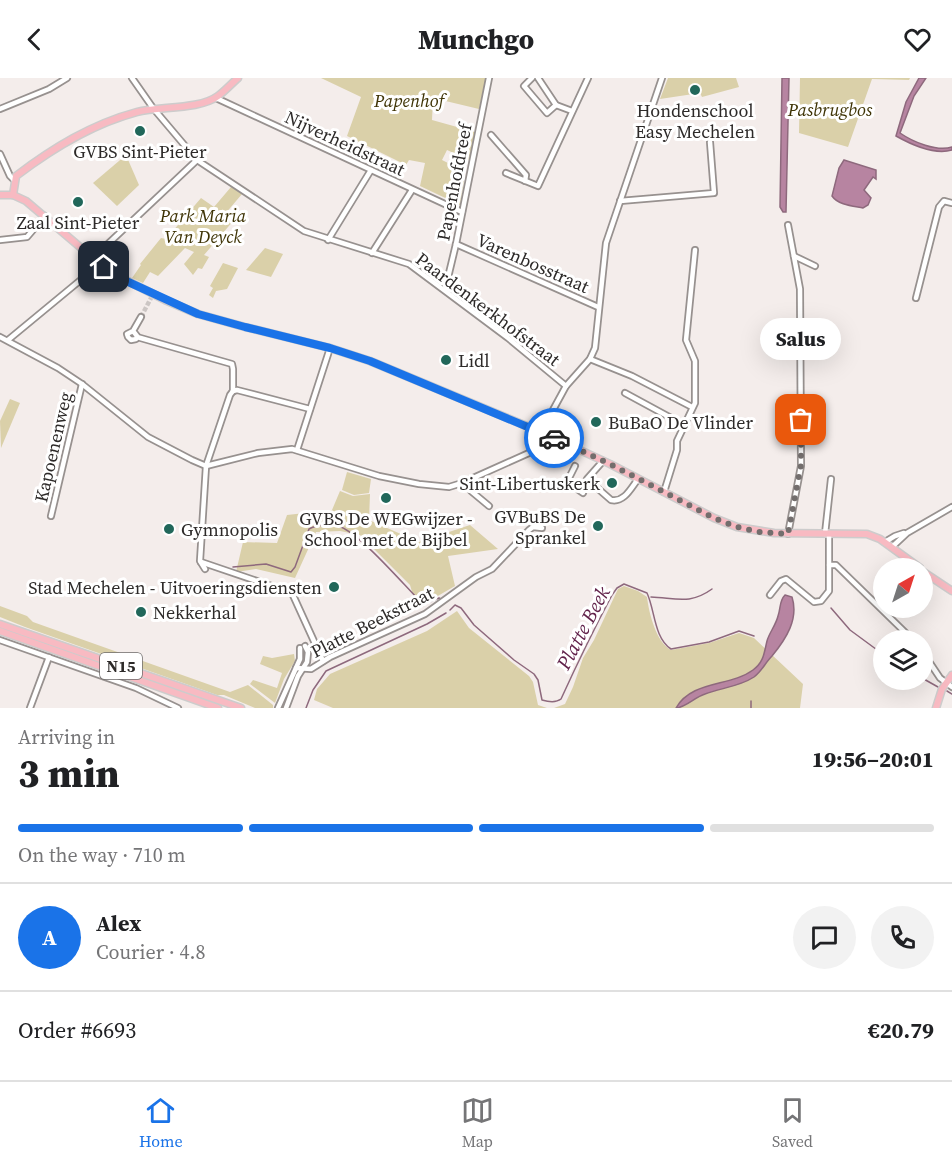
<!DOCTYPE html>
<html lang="en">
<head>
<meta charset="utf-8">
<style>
  :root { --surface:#fff; --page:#f2f2f2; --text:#202124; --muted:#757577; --line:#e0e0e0; --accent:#1a73e8 }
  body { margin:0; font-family:"Source Serif 4",serif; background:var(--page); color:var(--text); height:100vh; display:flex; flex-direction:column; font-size:22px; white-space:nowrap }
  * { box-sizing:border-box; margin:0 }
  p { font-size:20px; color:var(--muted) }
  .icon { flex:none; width:33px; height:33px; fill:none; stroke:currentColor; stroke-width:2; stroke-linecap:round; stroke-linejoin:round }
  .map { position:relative; height:630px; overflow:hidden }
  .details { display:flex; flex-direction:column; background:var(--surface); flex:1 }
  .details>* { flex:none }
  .needle { width:39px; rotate:39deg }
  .tools { position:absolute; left:873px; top:480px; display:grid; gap:12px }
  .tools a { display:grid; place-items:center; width:60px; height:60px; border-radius:50%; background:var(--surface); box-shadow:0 6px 24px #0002; font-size:30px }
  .pin { position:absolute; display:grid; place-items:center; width:51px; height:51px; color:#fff; margin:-26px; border-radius:12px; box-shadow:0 3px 9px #0006 }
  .courier { position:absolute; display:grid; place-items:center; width:60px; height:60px; margin:-30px; border:4px solid #1a73e8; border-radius:50%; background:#fff; color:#222; box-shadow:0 2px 8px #0007 }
  .bubble { position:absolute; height:42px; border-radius:21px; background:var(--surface); box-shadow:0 6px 24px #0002; font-size:20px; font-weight:800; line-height:42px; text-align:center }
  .overview em { font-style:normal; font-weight:800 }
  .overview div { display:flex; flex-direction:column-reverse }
  .overview { display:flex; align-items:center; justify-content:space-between; height:102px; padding:0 18px }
  h1 { font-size:39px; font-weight:800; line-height:45px }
  .bar { display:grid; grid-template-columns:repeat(4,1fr); gap:9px 6px; align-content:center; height:72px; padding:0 18px }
  .bar i { height:8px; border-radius:4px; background:var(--line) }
  .bar .current { background:var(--accent) }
  .bar p { grid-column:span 4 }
  .line { display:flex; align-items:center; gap:15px; padding:0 18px; border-top:2px solid var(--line) }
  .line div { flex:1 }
  .round { display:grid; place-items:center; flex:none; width:63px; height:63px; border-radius:32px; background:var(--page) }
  header { display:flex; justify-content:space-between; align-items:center; height:78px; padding:0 18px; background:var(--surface); font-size:27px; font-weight:800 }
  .dock { display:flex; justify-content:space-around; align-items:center; height:84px; border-top:2px solid var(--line); background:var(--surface); font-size:16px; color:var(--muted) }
  .dock a { display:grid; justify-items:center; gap:3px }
  .dock .current { color:var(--accent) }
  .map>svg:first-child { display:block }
</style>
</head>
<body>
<header><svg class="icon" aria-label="back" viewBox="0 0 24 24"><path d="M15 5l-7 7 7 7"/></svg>Munchgo<svg class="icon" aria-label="heart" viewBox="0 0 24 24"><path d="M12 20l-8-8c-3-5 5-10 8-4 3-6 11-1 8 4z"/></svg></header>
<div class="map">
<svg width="952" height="630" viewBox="0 0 952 630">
  <rect width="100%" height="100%" fill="#f4edeb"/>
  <!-- green -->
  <g fill="#dad0a9">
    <path d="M321,0h165l-7,31 -46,-11 -1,22 43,12 -6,28 -22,-10 -5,10 12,6 -4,11 14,4 -4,24 -40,-19 5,-23 -16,-3 -3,5 -59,-29 14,-39z"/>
    <path d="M668,0h68l3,9 -37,10 -2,-4 -40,6z"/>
    <path d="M800,0h110l-1,2 -37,-1 -24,68 -49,-14z"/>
    <path d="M126,77l13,30 -22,21 -24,-23z"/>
    <path d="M231,109l11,7 -17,20 9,6 -30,35 5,2 -7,12 -4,-1 -5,7 -9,-11 10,-12 -9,-4 -27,28 -8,-4 -7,11 -11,-5 9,-13 -1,-1 21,-26 5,1 35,-41 13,9z"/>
    <path d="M265,170l18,6 -12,23 -25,-7z"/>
    <path d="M223,185l15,5 -11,21 -11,2 -3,7 -4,-3 4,-7 -3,-2z"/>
    <path d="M10,321l10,4 -19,45 -1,-27z"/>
    <path d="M347,394l24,7 -2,14 -15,2 -12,-5z"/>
    <path d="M340,413l13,5 17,-2 -1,26 50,22 51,-17 28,24 -50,7 7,30 -38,22 -7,-23 -50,-50 -20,-4 -24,1 -21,46 -39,-9 -20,3 7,-30 34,1 10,-28 45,-5z"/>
    <path d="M624,508l14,5 9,6c2,16 9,45 24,53l38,-7 30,-10 15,5 49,46 -3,24h-246l11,-4 8,-17 10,-29 11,-18 24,-51z"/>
    <path d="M0,528l27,10 6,6 197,70 18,-7 25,20v3h-18l-31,-13h-7l-192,-68 -25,-10z"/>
    <path d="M457,533l12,17 60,48 4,6 5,23 9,3h-214l-19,-8 3,-11 13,-15 97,-43z"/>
    <path d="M294,576l1,7 -11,18 -9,24 -25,-19 3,-4 24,8 5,-15 -22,-9 3,-8 9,2z"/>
  </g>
  <!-- water -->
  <g fill="#b784a1" stroke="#8e697d" stroke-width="1.5">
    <path d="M782,0h7l-3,134h-3l-3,-5z"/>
    <path d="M919,0h7l-12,18 -14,37c13,9 37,19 52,14v3c-17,5 -40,-5 -56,-14l10,-34z"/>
    <path d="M844,82l32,10v9l-3,-2 -9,13 7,8 -3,7 -5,3c-10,-2 -25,-3 -31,-12l7,-28z"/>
    <path d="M785,517l7,2c7,22 -6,42 -20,59 -7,7 -10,15 -18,21 -15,10 -34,11 -49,17 -10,3 -20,14 -29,14 16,-28 54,-21 77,-38 11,-8 11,-17 14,-29 2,-8 9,-16 11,-25 3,-8 1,-15 7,-21z"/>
  </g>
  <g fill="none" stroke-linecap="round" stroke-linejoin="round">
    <!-- stream -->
    <g stroke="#8e697d" stroke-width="1.5">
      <path d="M233,489l33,-3 25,8 4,-5 14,-38c7,-4 24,-6 32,-2 21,9 62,57 80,75l4,2 14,-6 2,1"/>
      <path d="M651,519c25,1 39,8 61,-8"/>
      <path d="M831,530l19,22 34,25"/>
      <path d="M450,532l5,-5 6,3 13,17 40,35 20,14 4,6 4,20c7,2 14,3 19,-1 16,-35 33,-70 51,-104l5,-7 7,-4 23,9c8,17 7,45 24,56l38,-7 30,-11 15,5"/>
      <path d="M922,600l16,9"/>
      <path d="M947,613l5,3"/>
      <path d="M306,630l7,-18 13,-19 101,-47 19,-11"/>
      <path d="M751,630v-7"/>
    </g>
    <!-- minor-tunnel -->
    <path stroke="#ccc6c4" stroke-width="4.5" stroke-dasharray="4.5 2" stroke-linecap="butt" d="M141,239l10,-19"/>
    <!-- minor casing -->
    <g stroke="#97918f" stroke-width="8">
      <g id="minor">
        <path d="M132,0l21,30 44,52 107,71 105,33 99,74 58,48"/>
        <path d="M532,0l-8,8 23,27 9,-8"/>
        <path d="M538,0l18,27 16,6"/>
        <path d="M216,20l246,114"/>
        <path d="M0,31l49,-20 18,-11"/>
        <path d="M491,57l35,40 -1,6"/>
        <path d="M0,76l10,22 4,4"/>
        <path d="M506,95l32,13 50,-108"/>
        <path d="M620,123l94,-8 -4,-51"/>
        <path d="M0,162l27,-3 18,-21"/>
        <path d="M328,162l43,-70"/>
        <path d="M456,166l142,63"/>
        <path d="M372,175l40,-63"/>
        <path d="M794,178l21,10"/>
        <path d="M93,180l104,-98"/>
        <path d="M445,212l11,-46 33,-166"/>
        <path d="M916,220l23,-91 5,-6 8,2"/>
        <path d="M133,253l4,5 -1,3 -5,1 -3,-3 -1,-3 6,-3 8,-14"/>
        <path d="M0,259l58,31 24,16 66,53 44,23 14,6 52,-13 34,-4 87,27 40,8 30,3 13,-4 87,-39 4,-6"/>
        <path d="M137,259l95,27 1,5v22"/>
        <path d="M8,262l92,-76"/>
        <path d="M590,281l42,17 60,31"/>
        <path d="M233,313l4,-1 73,19"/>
        <path d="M625,315l59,32"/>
        <path d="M541,354l25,-46 24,-27 5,-11 11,-105 56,-165"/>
        <path d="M297,372l33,-102"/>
        <path d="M603,383l-16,18 24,21c13,3 20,-12 27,-21"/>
        <path d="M575,388l-8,16 16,11"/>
        <path d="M465,403l6,10 18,15"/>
        <path d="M664,414l13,-42v-9l18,-38v-42l-9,-21 9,-90"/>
        <path d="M51,438l31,-132"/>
        <path d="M788,456l13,-68 -1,-177 -12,-64"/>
        <path d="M825,456l6,-55"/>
        <path d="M885,464l10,-6 9,-3"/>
        <path d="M892,469l15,-14 45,-26"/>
        <path d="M201,484l91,31 31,68"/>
        <path d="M829,487h7l77,75"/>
        <path d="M205,491l-5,-8 6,-95 24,-71 3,-4"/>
        <path d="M770,517l11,-14 5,-2 28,23 7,-1 8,-10v-57"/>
        <path d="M0,562l136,48 42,20"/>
        <path d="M922,573l18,27 12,9"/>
        <path d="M296,590l15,1 19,-12 95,-43 51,-37 16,-8 37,-39 4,-3 9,1"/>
        <path d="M30,630l19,-51"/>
        <path d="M278,630l22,-49v-11"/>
        <path d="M286,630l12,-32 9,-14 1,-10 -3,-6"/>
      </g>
    </g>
    <!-- major casing -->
    <g stroke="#cdcccc" stroke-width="9">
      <g id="major">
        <path d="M0,117h13l13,6 74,63 16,11 49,25 33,14 47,13 85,21 40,13 171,71 69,32 104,54 23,9 37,6 93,1 13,5 40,29"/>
        <path d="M13,117l3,-19c37,-28 76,-52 121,-64 23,-6 62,-2 81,-16 7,-5 13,-12 20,-18"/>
        <path d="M922,493l30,20"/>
        <path d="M0,546l241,84"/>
        <path d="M0,553l218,77"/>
        <path d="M936,630l6,-19 10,-14"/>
      </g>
    </g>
    <!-- minor -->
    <use href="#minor" stroke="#fff" stroke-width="4.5"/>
    <!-- major -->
    <use href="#major" stroke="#f8bac2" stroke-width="6"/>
  </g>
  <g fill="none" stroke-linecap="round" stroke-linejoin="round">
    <!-- done -->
    <path stroke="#736e6d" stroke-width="6" stroke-dasharray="0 10.8" d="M554,360l56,26 104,54 23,9 22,5 29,2 13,-69v-45"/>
    <!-- route -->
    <path stroke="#1a73e8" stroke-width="8" d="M104,189l20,13 74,34 47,13 85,21 40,13 184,77"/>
  </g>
  <!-- markers -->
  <g fill="#21675a" stroke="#fff" stroke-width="2">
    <circle cx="695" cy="12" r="6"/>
    <circle cx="140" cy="53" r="6"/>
    <circle cx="78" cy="124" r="6"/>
    <circle cx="446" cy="282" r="6"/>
    <circle cx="596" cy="344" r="6"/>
    <circle cx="612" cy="405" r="6"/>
    <circle cx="386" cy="420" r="6"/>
    <circle cx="598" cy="448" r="6"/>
    <circle cx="169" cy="451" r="6"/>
    <circle cx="334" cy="509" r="6"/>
    <circle cx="141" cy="534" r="6"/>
  </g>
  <g text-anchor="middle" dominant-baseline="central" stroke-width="6" stroke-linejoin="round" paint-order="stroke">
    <!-- shield labels -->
    <rect fill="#fff" stroke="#6c6a69" stroke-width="1.5" x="100" y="575" width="42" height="26" rx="4.5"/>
    <g font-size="16" font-weight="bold" fill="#2d2a29">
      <text x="121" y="588">N15</text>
    </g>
    <!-- park labels -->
    <g font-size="18" font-style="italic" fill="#3e3305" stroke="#fff">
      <text x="409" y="22">Papenhof</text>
      <text x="830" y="31">Pasbrugbos</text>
      <text x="203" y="137">Park Maria<tspan x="203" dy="21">Van Deyck</tspan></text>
    </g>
    <!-- poi labels -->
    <g font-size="18" fill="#2d2a29" stroke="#fff">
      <text x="695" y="32">Hondenschool<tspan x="695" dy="21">Easy Mechelen</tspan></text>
      <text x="140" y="73">GVBS Sint-Pieter</text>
      <text x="78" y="144">Zaal Sint-Pieter</text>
      <text x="458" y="282" text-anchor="start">Lidl</text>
      <text x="608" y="344" text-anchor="start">BuBaO De Vlinder</text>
      <text x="600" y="405" text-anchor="end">Sint-Libertuskerk</text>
      <text x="586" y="438" text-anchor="end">GVBuBS De<tspan x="586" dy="21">Sprankel</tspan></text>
      <text x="386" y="440">GVBS De WEGwijzer -<tspan x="386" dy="21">School met de Bijbel</tspan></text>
      <text x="181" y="451" text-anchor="start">Gymnopolis</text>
      <text x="322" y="509" text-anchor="end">Stad Mechelen - Uitvoeringsdiensten</text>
      <text x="153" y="534" text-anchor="start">Nekkerhal</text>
    </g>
    <!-- street labels -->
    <g font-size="18" fill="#2d2a29" stroke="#fff">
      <text transform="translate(345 65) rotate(25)">Nijverheidstraat</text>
      <text transform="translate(454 104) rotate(-79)">Papenhofdreef</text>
      <text transform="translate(533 185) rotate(24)">Varenbosstraat</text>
      <text transform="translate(488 231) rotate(37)">Paardenkerkhofstraat</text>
      <text transform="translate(53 369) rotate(-77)">Kapoenenweg</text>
      <text transform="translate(372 544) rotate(-27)">Platte Beekstraat</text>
    </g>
    <!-- water labels -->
    <g font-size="20" font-style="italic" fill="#62234b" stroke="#fff">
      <text transform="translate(583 550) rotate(-62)">Platte Beek</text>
    </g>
  </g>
</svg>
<div class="tools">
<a><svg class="needle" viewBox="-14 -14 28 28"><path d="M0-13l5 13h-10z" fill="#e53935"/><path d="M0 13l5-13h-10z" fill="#757577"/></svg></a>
<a><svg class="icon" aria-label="layers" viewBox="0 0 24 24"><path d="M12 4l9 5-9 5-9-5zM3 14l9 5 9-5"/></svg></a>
</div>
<div class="pin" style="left:801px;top:342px;background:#ea580c"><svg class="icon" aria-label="bag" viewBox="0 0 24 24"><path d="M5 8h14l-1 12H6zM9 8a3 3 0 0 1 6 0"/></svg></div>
<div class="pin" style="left:104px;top:189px;background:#1f2937"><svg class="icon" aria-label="home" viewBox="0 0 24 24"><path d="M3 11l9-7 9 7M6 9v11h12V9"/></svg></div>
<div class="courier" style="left:554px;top:360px"><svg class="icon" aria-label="car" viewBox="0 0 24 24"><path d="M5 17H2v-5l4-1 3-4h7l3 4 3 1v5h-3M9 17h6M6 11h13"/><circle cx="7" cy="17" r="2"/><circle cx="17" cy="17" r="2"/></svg></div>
<div class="bubble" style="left:760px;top:240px;width:81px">Salus</div>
</div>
<section class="details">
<div class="overview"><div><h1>3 min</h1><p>Arriving in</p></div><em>19:56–20:01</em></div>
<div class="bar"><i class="current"></i><i class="current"></i><i class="current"></i><i></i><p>On the way · 710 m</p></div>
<div class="line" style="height:108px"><b class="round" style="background:var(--accent);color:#fff">A</b><div><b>Alex</b><p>Courier · 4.8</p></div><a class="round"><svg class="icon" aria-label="chat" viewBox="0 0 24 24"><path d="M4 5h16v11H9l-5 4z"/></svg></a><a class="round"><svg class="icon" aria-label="phone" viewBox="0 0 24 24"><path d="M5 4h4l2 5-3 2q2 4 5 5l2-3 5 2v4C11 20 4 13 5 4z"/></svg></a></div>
<div class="line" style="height:78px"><div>Order #6693</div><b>€20.79</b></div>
</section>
<nav class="dock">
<a class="current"><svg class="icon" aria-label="home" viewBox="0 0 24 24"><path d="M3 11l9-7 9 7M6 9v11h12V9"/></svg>Home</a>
<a><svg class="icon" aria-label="map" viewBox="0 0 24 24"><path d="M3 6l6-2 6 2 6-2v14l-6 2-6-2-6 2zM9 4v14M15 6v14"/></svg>Map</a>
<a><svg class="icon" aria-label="saved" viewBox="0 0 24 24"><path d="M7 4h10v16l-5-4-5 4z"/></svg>Saved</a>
</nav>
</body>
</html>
